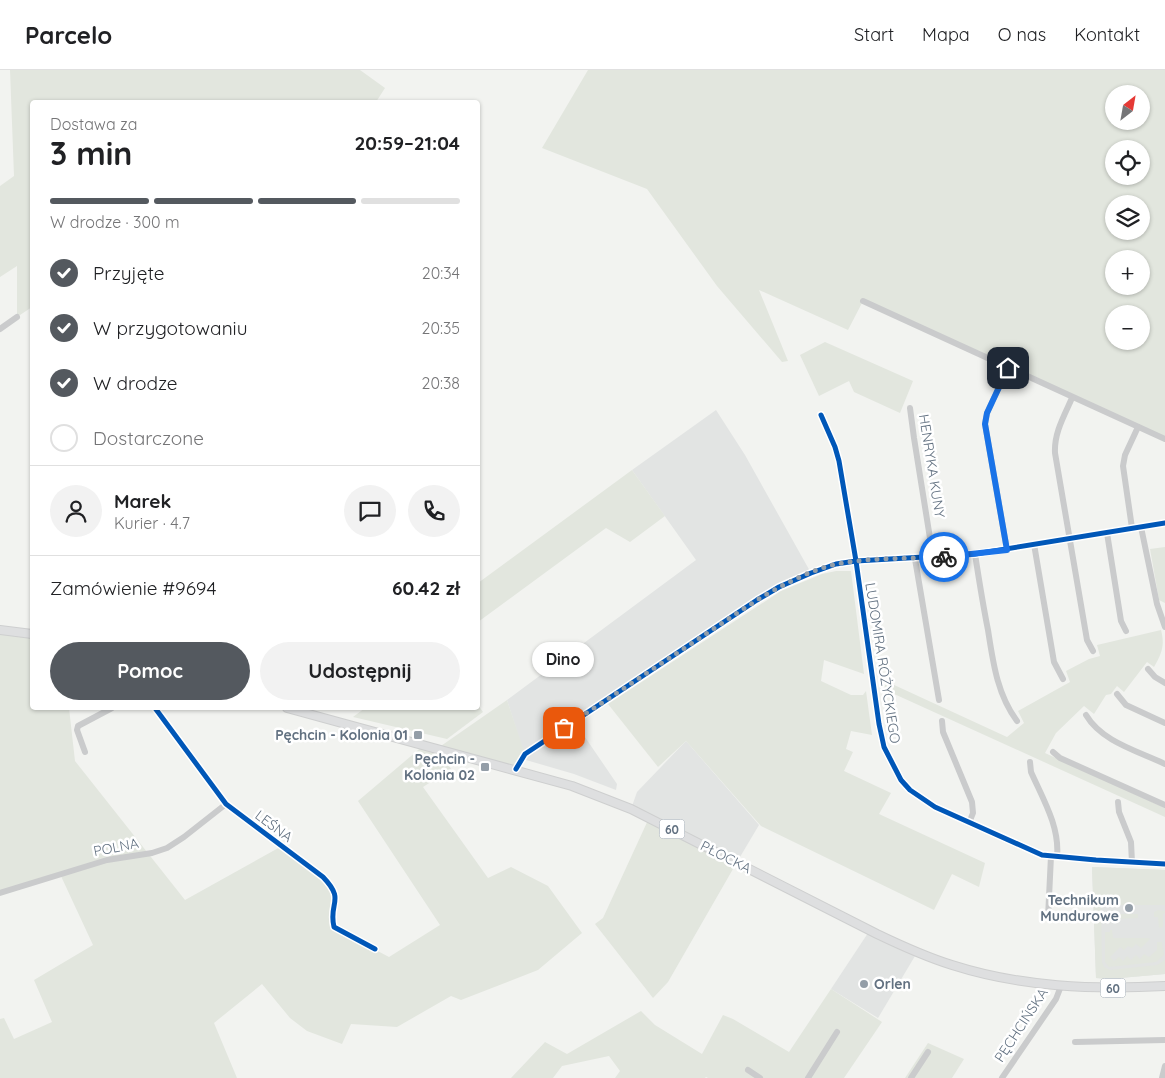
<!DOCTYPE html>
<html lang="pl">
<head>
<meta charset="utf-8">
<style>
  :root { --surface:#fff; --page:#f2f2f2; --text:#202124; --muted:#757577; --line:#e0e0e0; --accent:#54595f }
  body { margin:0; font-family:Quicksand,sans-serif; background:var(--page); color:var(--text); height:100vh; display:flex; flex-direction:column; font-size:19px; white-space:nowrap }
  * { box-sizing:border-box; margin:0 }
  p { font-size:16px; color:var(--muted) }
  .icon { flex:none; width:28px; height:28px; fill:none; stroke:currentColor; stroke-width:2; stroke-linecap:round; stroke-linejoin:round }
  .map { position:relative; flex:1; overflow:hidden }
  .side { position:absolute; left:30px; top:30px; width:450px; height:610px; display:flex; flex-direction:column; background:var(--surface); border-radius:5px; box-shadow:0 1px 4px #0004 }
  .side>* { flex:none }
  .needle { width:32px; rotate:31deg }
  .fabs { position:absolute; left:1105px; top:15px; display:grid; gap:10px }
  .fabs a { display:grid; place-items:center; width:45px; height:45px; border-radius:50%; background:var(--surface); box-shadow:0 1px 4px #0004; font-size:25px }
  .pin { position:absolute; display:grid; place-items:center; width:42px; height:42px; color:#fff; margin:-21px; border-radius:10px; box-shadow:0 2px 8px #0006 }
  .courier { position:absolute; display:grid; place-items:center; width:50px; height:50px; margin:-25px; border:4px solid #1a73e8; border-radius:50%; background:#fff; color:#222; box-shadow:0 1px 6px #0007 }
  .bubble { position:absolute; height:35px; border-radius:18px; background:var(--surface); box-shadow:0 1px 4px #0004; font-size:16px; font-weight:800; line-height:35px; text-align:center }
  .summary em { font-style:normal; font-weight:800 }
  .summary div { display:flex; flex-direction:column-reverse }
  .summary { display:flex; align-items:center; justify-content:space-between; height:85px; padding:0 20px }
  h1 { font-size:32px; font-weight:800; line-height:38px }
  .bar { display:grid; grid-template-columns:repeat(4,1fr); gap:8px 5px; align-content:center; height:60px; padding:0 20px }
  .bar i { height:6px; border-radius:4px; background:var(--line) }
  .bar .active { background:var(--accent) }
  .bar p { grid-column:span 4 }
  .line { display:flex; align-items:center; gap:12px; padding:0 20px; border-top:1px solid var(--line) }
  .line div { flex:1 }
  .round { display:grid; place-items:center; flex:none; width:52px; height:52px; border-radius:26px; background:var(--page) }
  ol { padding:0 20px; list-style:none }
  li { display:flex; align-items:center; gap:15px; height:55px }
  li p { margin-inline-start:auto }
  li .icon { padding:5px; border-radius:50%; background:var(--accent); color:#fff; stroke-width:4 }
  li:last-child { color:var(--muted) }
  li i { width:28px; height:28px; border:2px solid var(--line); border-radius:50% }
  .button { display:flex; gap:10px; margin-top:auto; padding:10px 20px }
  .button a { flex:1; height:58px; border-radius:30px; background:var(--accent); color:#fff; font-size:20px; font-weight:800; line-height:58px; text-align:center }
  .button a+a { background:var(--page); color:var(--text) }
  header { display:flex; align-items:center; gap:30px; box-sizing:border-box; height:70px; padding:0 25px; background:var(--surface); border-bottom:1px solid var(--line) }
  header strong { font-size:24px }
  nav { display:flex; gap:28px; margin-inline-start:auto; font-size:18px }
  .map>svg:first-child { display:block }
</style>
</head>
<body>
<header>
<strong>Parcelo</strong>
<nav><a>Start</a><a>Mapa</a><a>O nas</a><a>Kontakt</a></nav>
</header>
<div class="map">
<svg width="1165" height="1008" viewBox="0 0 1165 1008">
  <rect width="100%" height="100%" fill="#f2f3f0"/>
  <!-- built -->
  <g fill="#e2e4e3">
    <path d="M716,340l29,45 66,118 -32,14 -205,134 43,63 -1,6 -42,-16 -48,-14 -19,-60 189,-140 -64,-90z"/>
    <path d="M686,671l73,84 -22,37 -106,-53 6,-17z"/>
    <path d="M1092,797l73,3v104l-56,5 -13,-1z"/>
    <path d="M868,863l47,23 -37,62 -47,-29z"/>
  </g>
  <!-- green -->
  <g fill="#e2e6de" fill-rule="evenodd">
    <path d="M10,0h350l25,18 -9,14h-344v205l-15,10v-51l-17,11v-91l14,-10z"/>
    <path d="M588,0h577v369l-302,-138 -15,29 -89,-40 29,71 -6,1 -65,-76 -70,-97 -105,-41zM1114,24h27v27h-27zM1114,79h27v27h-27zM1114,134h27v27h-27zM1114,189h27v27h-27zM1114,244h27v27h-27z"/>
    <path d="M825,272l88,39 -13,32 -46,-21 -5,-11 -30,15 -19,-41z"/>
    <path d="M632,400l33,46 -35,26 -24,-14 -128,94v-39z"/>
    <path d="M1165,477v56l-6,-3 -9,-51z"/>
    <path d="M836,501h15l13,103 -40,-14 -3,21 30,14h12l3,-4 6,44 -21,-4 -5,18 7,3 -9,19 47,22 -12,21 106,49 -6,24 -27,-13 -18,36 -173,-84 -75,-85 -28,26 -50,-63 173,-113 41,-17z"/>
    <path d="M0,560l32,4v74h37l6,53 110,139 97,-54 49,40 3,42 55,29 51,-32 -82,-124 66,-56 14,3 69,-48 18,54 -9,15 -77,-20 12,20 -28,18 65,91 23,-11 37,19 34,47 -44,37 -77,30 -10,-4 -54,31 -46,-3 -9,20 -35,-13 -17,-13 -28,-34 -48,39 23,55h-237v-59l4,-1 10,21 38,-17 -18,-42 59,-35 -33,-71 -60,19z"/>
    <path d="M1161,560c4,15 1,23 -7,37l-7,-5 -23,30 -7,-6 -6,8 -5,1 -12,19 -10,-8 -28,27 -11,20 120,55v9l-284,-129 -2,-10 128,59 17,-14 -6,-12 52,-29 -4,-11 23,-12 11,-3 -3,-11z"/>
    <path d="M478,635l5,7 -36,27 -94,-22 12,-9h113z"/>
    <path d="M649,748l88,44 -69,120 -15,16 -58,-74 8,-6z"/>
    <path d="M1092,797l73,3v35h-64l1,57 2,5 6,3 47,-5 8,-5v14l-56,5 -13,-1z"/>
    <path d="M1158,840l7,1v2l-2,1v13l-4,1 -1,-11h-4v-5z"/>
    <path d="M1116,844h22v4l-22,1z"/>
    <path d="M1110,860h2l1,8h35l2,1 -9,9 -5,-4 -4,4 -4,-2 -4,4 -4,-3 -10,10 4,4 5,-4 4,4 4,-5 4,4 5,-5 4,4 4,-5 5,3 8,-7v-8h5l2,13 -8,7 -47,5 -4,-5v-30h5z"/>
    <path d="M831,919l51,33 -38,56h-136l-2,-1 -1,1h-90l5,-7 -11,-15 -47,10 -9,12h-42l34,-36 22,12 74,-43 14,14 47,29 21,-39 10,4 56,33z"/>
    <path d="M928,973l36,16 -12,19h-47z"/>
  </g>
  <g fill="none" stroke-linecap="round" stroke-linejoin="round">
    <!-- major casing -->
    <g stroke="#cecfcf" stroke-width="10">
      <g id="major">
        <path d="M0,560l32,4"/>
        <path d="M287,638l285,78 59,23 246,125c25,12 49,23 75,31 69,22 141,25 213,21"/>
      </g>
    </g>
    <!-- minor -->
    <g stroke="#cacbcc" stroke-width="6">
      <path d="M863,231l302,138"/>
      <path d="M0,259l17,-12"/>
      <path d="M1072,328c-8,18 -18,35 -17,55l32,187 6,11"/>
      <path d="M910,338l4,30 19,119"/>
      <path d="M821,345l14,32 4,14 17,100 23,163 5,23 17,33 9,10 25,17 107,48 54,5 69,4"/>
      <path d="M1141,457l16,77 8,23"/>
      <path d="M1132,458l-9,-62 2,-11 13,-28"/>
      <path d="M1107,463l14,88 5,10"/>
      <path d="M1034,474l20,118 9,17"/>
      <path d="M1007,480l-22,-126 2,-11 21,-45"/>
      <path d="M975,484c4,26 8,51 13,76 5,32 9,64 29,91"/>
      <path d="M915,489l24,141"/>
      <path d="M1148,599l7,8 10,6"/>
      <path d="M1117,624l9,11 39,18"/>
      <path d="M155,638l71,96 97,73c23,24 5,25 11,50l41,22"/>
      <path d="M1086,645c16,27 52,36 79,49"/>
      <path d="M942,651l1,11 29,70 1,11 -4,10"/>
      <path d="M85,682l-8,-22 1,-4 34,-18"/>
      <path d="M1053,682l7,6 105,47"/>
      <path d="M1030,692l1,10c12,27 29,55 26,85"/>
      <path d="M516,699l9,-15 232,-154 22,-13 32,-14 25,-9 20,-3 119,-7 190,-31"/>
      <path d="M1118,732l1,10 12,30 1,21"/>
      <path d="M0,823l107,-33 45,-7 15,-5 17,-11 42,-33"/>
      <path d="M1048,848l3,-62"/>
      <path d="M1075,972l90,-2"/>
      <path d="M748,1000l12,8"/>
      <path d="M808,1008l29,-46"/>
      <path d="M911,1008l17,-26"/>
      <path d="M1002,1008l54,-79 5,-13"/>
      <path d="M1162,1008l3,-12"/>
    </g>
    <!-- major -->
    <use href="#major" stroke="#dedfe0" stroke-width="8"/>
    <!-- cycleway casing -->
    <g stroke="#fff" stroke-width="8">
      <g id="cycleway">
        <path d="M821,345l14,32 4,14 17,100 23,163 5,23 17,33 9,10 25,17 107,48 54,5 69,4"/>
        <path d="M155,638l71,96 97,73c23,24 5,25 11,50l41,22"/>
        <path d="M516,699l9,-15 232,-154 22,-13 32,-14 25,-9 20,-3 119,-7 190,-31"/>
      </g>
    </g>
    <!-- cycleway -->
    <use href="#cycleway" stroke="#0057b8" stroke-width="5"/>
  </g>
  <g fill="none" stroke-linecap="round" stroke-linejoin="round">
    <!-- done -->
    <path stroke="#949ea8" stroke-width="5" stroke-dasharray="0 9" d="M564,658l193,-128c24,-14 52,-30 80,-36 34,-7 72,-5 107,-7"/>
    <!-- route -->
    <path stroke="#1a73e8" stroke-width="6" d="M944,487l63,-7 -22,-126 2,-11 21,-45"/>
  </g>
  <!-- markers -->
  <g fill="#949ea8" stroke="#fff" stroke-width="2">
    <rect x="413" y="660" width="10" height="10" rx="2.5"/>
    <rect x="480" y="692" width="10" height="10" rx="2.5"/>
    <circle cx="1129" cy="838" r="5"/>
    <circle cx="864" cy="914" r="5"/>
  </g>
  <g text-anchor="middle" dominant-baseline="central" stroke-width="5" stroke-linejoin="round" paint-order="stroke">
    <!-- shield labels -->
    <g fill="#fff" stroke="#919ca7" stroke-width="1">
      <rect x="659.5" y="749.5" width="25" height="19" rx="4"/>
      <rect x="1100.5" y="908.5" width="25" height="19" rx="4"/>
    </g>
    <g font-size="12" font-weight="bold" fill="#627181">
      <text x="672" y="759">60</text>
      <text x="1113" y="918">60</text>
    </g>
    <!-- street labels -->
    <g font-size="14" fill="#627181" stroke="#fff">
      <text transform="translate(932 396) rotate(81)">HENRYKA KUNY</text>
      <text transform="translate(883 593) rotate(81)">LUDOMIRA RÓŻYCKIEGO</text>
      <text transform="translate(274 756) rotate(37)">LEŚNA</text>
      <text transform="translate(116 777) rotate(-11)">POLNA</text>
      <text transform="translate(726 787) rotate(27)">PŁOCKA</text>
      <text transform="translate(1021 955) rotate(-57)">PĘCHCIŃSKA</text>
    </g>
    <!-- poi labels -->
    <g font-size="14" font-weight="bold" fill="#627181" stroke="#fff" text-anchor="end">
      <text x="408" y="665">Pęchcin - Kolonia 01</text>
      <text x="475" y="689">Pęchcin -<tspan x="475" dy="16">Kolonia 02</tspan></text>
      <text x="1119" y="830">Technikum<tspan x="1119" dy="16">Mundurowe</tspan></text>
      <text x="874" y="914" text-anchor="start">Orlen</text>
    </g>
  </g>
</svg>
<div class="fabs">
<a><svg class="needle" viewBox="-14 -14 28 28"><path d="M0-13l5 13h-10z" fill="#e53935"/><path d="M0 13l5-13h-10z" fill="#757577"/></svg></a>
<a><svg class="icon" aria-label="locate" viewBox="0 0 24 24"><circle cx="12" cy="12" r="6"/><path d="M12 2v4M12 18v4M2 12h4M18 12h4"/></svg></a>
<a><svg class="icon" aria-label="layers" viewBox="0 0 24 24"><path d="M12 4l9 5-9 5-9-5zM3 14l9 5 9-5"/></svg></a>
<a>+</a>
<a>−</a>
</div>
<div class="pin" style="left:564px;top:658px;background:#ea580c"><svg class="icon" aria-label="bag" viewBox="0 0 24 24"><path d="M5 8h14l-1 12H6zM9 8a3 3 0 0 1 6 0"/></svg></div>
<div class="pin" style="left:1008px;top:298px;background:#1f2937"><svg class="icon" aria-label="home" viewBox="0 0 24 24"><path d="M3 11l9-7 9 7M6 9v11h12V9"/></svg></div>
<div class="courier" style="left:944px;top:487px"><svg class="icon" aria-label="bike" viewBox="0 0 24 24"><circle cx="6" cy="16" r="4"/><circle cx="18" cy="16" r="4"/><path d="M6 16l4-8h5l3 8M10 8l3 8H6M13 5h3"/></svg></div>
<div class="bubble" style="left:532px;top:572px;width:62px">Dino</div>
<section class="side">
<div class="summary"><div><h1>3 min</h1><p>Dostawa za</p></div><em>20:59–21:04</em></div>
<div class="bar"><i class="active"></i><i class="active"></i><i class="active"></i><i></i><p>W drodze · 300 m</p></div>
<ol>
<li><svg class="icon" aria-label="check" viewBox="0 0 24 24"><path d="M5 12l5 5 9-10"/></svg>Przyjęte<p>20:34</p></li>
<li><svg class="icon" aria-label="check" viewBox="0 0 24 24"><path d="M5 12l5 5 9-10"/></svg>W przygotowaniu<p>20:35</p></li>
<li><svg class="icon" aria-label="check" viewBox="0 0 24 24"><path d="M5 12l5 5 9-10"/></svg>W drodze<p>20:38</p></li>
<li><i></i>Dostarczone</li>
</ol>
<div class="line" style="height:90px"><a class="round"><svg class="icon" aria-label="person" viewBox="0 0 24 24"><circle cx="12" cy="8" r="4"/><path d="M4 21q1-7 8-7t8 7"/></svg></a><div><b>Marek</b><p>Kurier · 4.7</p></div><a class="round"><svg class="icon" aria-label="chat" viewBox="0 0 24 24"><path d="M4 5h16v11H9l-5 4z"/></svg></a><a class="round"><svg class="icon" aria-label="phone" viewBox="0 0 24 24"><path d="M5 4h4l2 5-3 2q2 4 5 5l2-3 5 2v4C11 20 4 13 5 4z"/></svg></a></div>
<div class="line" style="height:65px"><div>Zamówienie #9694</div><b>60.42 zł</b></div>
<div class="button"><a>Pomoc</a><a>Udostępnij</a></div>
</section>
</div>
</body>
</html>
